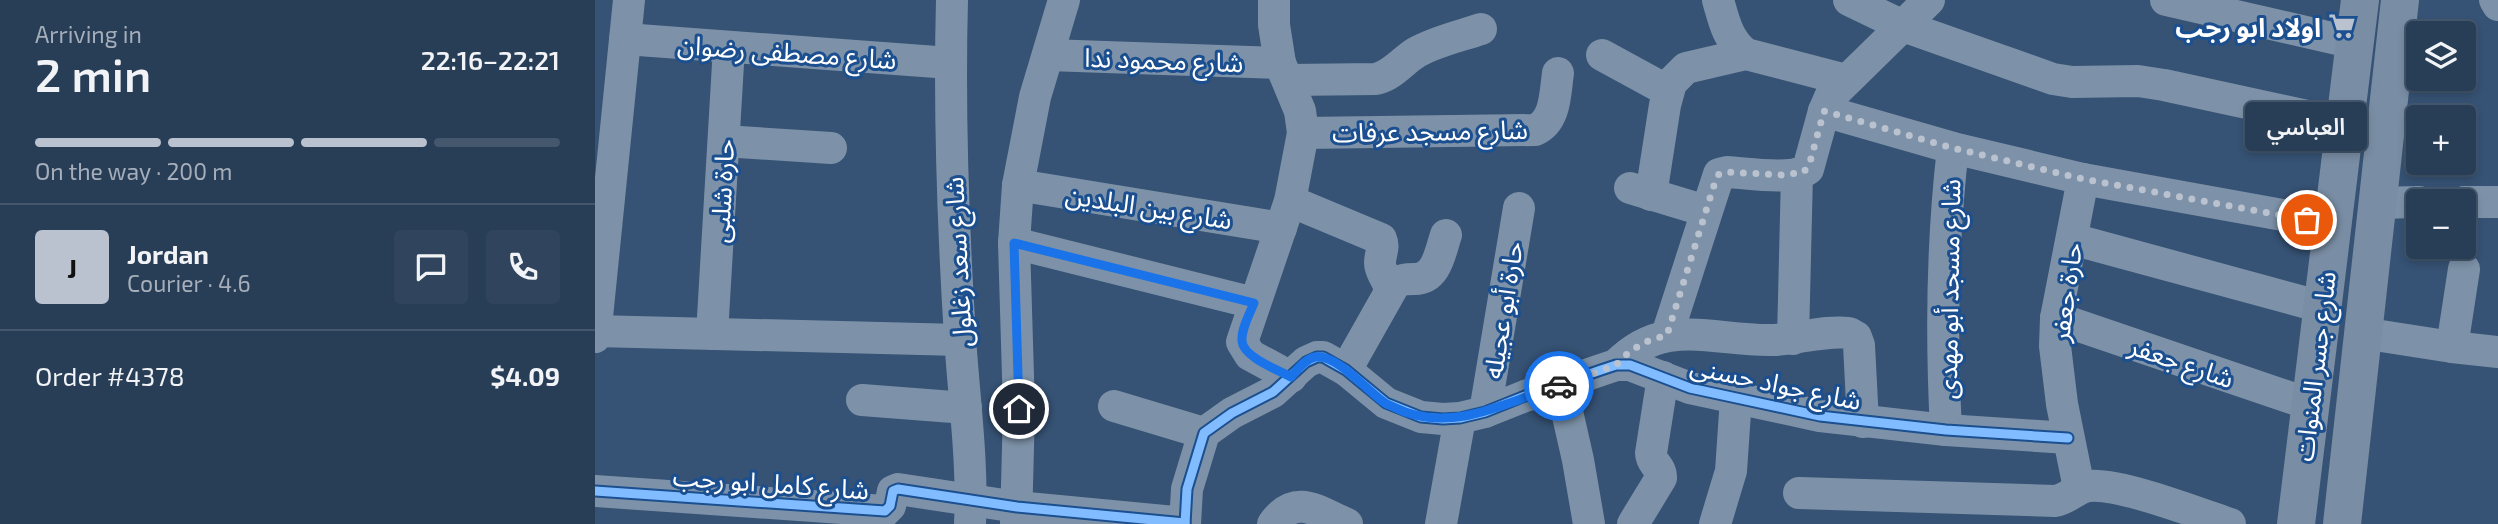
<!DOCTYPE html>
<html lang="en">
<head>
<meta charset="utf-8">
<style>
  :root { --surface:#283e57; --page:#30455d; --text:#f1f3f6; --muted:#a5aeba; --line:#44576d; --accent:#b9c2ce }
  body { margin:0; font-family:"Exo 2","Noto Sans Arabic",sans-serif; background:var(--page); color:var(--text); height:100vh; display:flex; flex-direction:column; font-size:26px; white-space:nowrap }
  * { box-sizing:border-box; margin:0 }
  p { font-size:23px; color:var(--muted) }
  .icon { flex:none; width:38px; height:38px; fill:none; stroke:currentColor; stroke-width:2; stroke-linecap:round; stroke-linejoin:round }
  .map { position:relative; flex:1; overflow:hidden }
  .panel { display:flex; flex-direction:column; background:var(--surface); width:595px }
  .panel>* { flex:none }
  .buttons { position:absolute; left:1811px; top:21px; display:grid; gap:14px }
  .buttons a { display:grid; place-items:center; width:70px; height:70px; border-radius:7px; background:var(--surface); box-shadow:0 4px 10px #0003,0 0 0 2px var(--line); font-size:35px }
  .pin { position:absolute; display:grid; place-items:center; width:60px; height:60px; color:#fff; margin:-30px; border:4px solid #fff; border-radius:50%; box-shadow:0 2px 7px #0007 }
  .courier { position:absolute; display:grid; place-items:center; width:70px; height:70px; margin:-35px; border:5px solid #1a73e8; border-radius:50%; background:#fff; color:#222; box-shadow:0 2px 9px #0007 }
  .bubble { position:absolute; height:49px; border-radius:7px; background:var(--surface); box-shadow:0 4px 10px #0003,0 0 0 2px var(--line); font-size:23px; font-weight:600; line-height:49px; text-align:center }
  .head em { font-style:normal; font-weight:600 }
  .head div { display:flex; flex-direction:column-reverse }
  .head { display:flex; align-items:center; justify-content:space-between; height:119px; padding:0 35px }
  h1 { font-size:46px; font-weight:600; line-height:52px }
  .bar { display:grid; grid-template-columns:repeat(4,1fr); gap:10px 7px; align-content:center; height:84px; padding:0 35px }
  .bar i { height:9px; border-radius:5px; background:var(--line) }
  .bar .on { background:var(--accent) }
  .bar p { grid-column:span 4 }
  .line { display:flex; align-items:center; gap:18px; padding:0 35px; border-top:2px solid var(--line) }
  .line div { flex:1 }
  .round { display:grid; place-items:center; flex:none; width:74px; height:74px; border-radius:7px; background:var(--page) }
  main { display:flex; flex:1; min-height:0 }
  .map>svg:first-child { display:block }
</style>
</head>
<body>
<main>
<section class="panel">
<div class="head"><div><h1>2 min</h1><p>Arriving in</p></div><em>22:16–22:21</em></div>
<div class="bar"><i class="on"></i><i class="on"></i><i class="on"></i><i></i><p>On the way · 200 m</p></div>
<div class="line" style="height:126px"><b class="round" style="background:var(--accent);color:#111">J</b><div><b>Jordan</b><p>Courier · 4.6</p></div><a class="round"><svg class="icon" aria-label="chat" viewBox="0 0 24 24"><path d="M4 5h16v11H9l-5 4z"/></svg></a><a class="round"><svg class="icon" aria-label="phone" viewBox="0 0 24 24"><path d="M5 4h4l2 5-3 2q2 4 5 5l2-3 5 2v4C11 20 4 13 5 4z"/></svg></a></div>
<div class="line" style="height:91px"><div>Order #4378</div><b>$4.09</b></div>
</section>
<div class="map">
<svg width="1903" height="524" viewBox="0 0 1903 524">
  <rect width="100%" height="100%" fill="#365274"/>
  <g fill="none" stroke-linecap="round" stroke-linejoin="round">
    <!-- street -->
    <g stroke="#7d92a8" stroke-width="32">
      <path d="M357,0c-3,112 1,225 8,337 4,63 13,124 10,187"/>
      <path d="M679,0v25l6,38 20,48 3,22 -13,68 -48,141 8,13 41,22"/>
      <path d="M1123,0c6,21 10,41 28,54l100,26"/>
      <path d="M1254,0l54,26 150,53 19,3 66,-1 26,4 180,39"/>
      <path d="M1571,0l188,43"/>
      <path d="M1900,0l3,5"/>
      <path d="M30,39l325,24"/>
      <path d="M453,55l232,8"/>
      <path d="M1007,55l66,36"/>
      <path d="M693,80l88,-1c17,-4 26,-18 41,-27 20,-11 43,-16 64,-23"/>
      <path d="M1229,111l129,37 130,31 249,45"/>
      <path d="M708,133l232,-3c21,-9 20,-37 23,-57"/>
      <path d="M129,141l107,7"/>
      <path d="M423,185l263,43"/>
      <path d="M1035,188l76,23"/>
      <path d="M1056,195l14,-90 6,-22 15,-15 60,-14"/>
      <path d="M695,201l91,38c4,9 -1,14 -1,24 0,10 9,17 10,28"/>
      <path d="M1869,202h34"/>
      <path d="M1782,203l42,-1"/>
      <path d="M1477,239l250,68"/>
      <path d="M419,243l240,60"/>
      <path d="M1461,318l253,86"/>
      <path d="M0,331l365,9"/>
      <path d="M1767,333l90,14 46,5"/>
      <path d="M117,334l17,-287"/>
      <path d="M1072,335l52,-161 8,-2c21,1 65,9 81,-3l16,-58 6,-14 99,-97"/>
      <path d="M0,337l34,-337"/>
      <path d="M1198,339l4,-165"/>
      <path d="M1857,347l12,-78"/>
      <path d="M1021,365c49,-50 98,-23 158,-25 24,-1 52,-10 75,-7l7,4 3,8 4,77"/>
      <path d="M751,370l48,-85c7,-6 12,-6 21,-6 22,0 25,-27 31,-44"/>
      <path d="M966,385l17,75 11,64"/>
      <path d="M267,400l104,8"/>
      <path d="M519,406l90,27"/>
      <path d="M890,412l34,-204"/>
      <path d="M1351,430c-5,-95 -4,-188 7,-282"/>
      <path d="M1484,488l-17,-84 -7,-58 1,-28 27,-139"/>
      <path d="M0,491l290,20 5,-5 3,-15 5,-2 119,18 168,16"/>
      <path d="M1204,493l256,8c13,-2 21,-13 34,-15 31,-3 109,27 141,38"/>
      <path d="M421,524l3,-115 -5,-166 4,-58 17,-88 29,-97"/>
      <path d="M590,524l2,-35 17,-56 28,-20 41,-21 33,-30 11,-5h6l23,13 40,33 35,14 22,2 17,-1 25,-6 40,-16 76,-26 15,-5h14l60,23 130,28 126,14 122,8"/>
      <path d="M678,524c23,-32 45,-12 74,0"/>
      <path d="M846,524l19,-106"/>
      <path d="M1038,524l28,-46c1,-11 -10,-14 -10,-25l12,-76"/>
      <path d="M1120,524l16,-53 5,-73"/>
    </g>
    <!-- secondary -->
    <g stroke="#798da4" stroke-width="38">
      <path d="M1701,524l64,-524"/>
      <path d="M1747,524l58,-524"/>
    </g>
    <!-- cycleway casing -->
    <g stroke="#1b4f8f" stroke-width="13">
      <g id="cycleway">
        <path d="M0,491l290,20 5,-5 3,-15 5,-2 119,18 168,16"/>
        <path d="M590,524l2,-35 17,-56 28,-20 41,-21 33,-30 11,-5h6l23,13 40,33 35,14 22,2 17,-1 25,-6 40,-16 76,-26 15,-5h14l60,23 130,28 126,14 122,8"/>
      </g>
    </g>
    <!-- cycleway -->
    <use href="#cycleway" stroke="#80bcff" stroke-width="9"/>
  </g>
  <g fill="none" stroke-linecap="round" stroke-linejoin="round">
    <!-- done -->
    <path stroke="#b9c2ce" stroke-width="7" stroke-dasharray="0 12.6" d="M964,386l57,-21 14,-14 18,-10 19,-6 49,-156 3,-5 8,-2 55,3 22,-3 6,-10 14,-51 129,37 130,31 224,41"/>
    <!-- route -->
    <path stroke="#1a73e8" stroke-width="9" d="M424,409l-5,-166 240,60c-4,10 -13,26 -12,38 1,16 36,29 49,36 6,-7 14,-18 24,-20 21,-4 53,35 70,46 6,3 13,6 20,9 54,19 102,-11 154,-26"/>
  </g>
  <!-- icons -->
  <defs>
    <g id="supermarket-bare" transform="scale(2.1)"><path d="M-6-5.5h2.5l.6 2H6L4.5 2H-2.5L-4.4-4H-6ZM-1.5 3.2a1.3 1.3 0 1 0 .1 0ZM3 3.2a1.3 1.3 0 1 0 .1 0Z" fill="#b9c2ce" stroke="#1b4f8f" stroke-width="2.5" paint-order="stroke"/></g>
  </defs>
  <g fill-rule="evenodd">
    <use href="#supermarket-bare" x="1747" y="26"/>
  </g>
  <g text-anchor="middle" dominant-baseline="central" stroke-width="6" stroke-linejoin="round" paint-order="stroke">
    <!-- poi labels -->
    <g font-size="26" font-weight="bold" fill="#fff" stroke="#1b4f8f" text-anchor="end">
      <text x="1726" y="26">اولاد ابو رجب</text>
    </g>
    <!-- street labels -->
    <g font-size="26" fill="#fff" stroke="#1b4f8f">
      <text transform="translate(192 51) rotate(4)">شارع مصطفى رضوان</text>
      <text transform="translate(569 59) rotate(2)">شارع محمود ندا</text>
      <text transform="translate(835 130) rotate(-1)">شارع مسجد عرفات</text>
      <text transform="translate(126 191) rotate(-87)">حارة شلبى</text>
      <text transform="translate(554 206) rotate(9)">شارع بين البلدين</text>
      <text transform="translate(362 262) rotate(-93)">شارع سعد زغلول</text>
      <text transform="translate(1353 289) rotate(-89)">شارع مسجد أبو مهدى</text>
      <text transform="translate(1470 292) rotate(-82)">حارة جعفر</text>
      <text transform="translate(907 310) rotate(-81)">حارة أبو عجيله</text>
      <text transform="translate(1587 361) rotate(19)">شارع جعفر</text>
      <text transform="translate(1719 366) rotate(-83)">شارع جسر المنوات</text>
      <text transform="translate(1181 382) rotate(12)">شارع جواد حسنى</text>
      <text transform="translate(176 482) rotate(4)">شارع كامل ابو رجب</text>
    </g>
  </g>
</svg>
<div class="buttons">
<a><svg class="icon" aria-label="layers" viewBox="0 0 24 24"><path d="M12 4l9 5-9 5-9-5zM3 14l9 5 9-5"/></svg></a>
<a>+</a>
<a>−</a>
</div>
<div class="pin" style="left:1712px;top:220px;background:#ea580c"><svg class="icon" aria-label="bag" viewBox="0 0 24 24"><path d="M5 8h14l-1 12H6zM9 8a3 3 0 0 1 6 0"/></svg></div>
<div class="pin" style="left:424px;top:409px;background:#1f2937"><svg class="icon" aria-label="home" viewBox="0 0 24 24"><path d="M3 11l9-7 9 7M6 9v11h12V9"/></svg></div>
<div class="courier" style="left:964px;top:386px"><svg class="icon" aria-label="car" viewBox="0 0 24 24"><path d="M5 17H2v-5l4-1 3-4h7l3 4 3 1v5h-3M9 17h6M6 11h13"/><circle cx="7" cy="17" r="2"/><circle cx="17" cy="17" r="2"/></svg></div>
<div class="bubble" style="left:1650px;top:102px;width:122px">العباسي</div>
</div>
</main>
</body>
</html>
